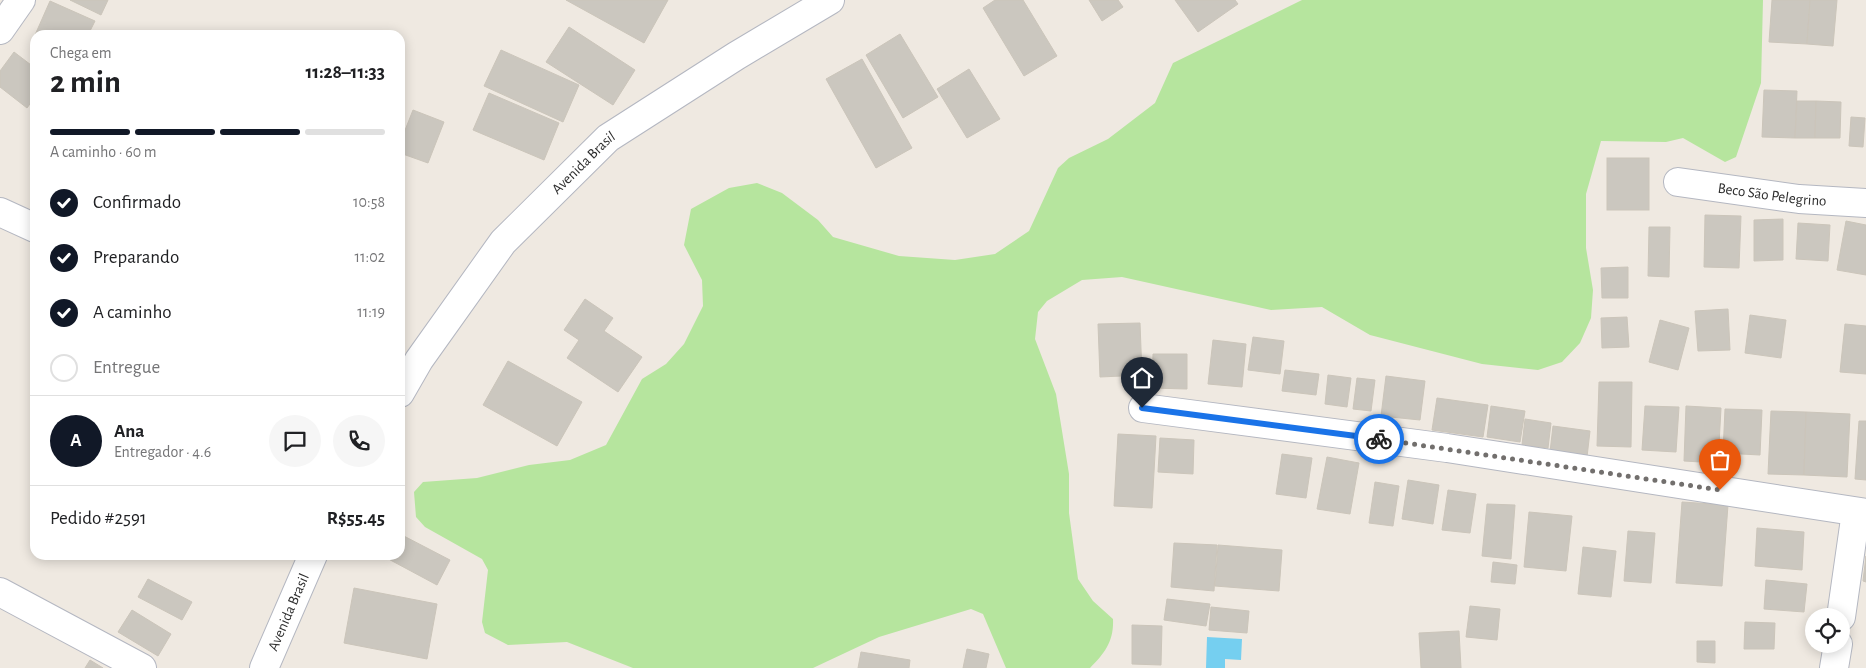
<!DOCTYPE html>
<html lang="pt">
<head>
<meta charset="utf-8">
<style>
  :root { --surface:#fff; --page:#f6f6f6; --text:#202124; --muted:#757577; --line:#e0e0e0; --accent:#111827 }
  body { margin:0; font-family:"Alegreya Sans",sans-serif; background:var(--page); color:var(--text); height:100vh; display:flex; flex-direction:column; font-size:19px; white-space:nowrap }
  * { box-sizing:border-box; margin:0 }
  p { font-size:16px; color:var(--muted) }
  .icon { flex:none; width:28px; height:28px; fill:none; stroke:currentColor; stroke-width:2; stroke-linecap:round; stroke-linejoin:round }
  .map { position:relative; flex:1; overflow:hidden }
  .drawer { position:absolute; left:30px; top:30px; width:375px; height:530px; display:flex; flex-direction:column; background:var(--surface); border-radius:15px; box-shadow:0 2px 12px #0003 }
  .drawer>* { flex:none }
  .buttons { position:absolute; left:1805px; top:608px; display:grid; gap:10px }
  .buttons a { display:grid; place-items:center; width:45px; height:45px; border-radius:50%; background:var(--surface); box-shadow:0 2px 12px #0003; font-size:25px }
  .pin { position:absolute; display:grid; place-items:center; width:42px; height:42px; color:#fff; margin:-51px -21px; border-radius:50% 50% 50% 0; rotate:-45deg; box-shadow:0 0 5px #0007 }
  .pin .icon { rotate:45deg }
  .courier { position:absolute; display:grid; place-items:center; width:50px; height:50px; margin:-25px; border:4px solid #1a73e8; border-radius:50%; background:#fff; color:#222; box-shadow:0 1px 6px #0007 }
  .head em { font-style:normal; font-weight:700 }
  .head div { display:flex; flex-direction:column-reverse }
  .head { display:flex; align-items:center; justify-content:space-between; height:85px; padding:0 20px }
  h1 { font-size:32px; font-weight:700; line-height:38px }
  .bar { display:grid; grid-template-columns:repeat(4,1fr); gap:8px 5px; align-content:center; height:60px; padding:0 20px }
  .bar i { height:6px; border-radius:4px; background:var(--line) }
  .bar .current { background:var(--accent) }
  .bar p { grid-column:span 4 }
  .line { display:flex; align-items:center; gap:12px; padding:0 20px; border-top:1px solid var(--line) }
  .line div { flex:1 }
  .round { display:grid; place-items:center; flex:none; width:52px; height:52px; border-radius:26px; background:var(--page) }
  ol { padding:0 20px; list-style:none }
  li { display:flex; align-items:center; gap:15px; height:55px }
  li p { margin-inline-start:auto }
  li .icon { padding:5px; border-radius:50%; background:var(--accent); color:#fff; stroke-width:4 }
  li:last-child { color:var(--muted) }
  li i { width:28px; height:28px; border:2px solid var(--line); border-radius:50% }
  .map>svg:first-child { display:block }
</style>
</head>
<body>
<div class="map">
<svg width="1866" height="668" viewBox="0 0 1866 668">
  <rect width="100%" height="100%" fill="#efe9e1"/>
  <!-- green -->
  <path fill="#b6e59e" d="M1302,0h461l-2,83 -25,74 -11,5 -42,-24 -17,4 -65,-1 -15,53v54l7,42 -2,28 -11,25 -18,19 -24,8 -56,-6 -112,-29 -48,-28 -51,3 -149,-33 -40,3 -35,21 -9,11 -3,27 21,55 13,80v39l9,66 15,22 20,18c1,22 -8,34 -23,49h-84l-23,-54 -12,-5 -92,28 -66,31h-180l-66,-26 -59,3 -23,-12 -3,-11 6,-52 -6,-11 -57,-32 -9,-10 -2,-25 9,-10 54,-4 52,-13 41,-5 36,-15 36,-66 24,-15 18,-20 19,-38 -1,-26 -18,-35 7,-36 38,-21 28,-5 25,10 36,27 15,17 66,19 56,4 40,-6 34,-23 29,-63 11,-10 39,-19 47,-36 18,-40z"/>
  <!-- water -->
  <path fill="#75cff0" d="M1207,637l35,2 -1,21 -16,-1v9h-19z"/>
  <!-- building -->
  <g fill="#cbc7bf" stroke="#cbc5ba">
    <path d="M70,0h38l-7,15z"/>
    <path d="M566,0h102l-24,43z"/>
    <path d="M995,0h28l34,56 -33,20 -41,-68z"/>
    <path d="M1089,0h29l5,7 -21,14z"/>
    <path d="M1175,0h60l3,4 -40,28z"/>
    <path d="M1772,0h38l-3,44 -38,-2z"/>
    <path d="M1810,0h27l-4,46 -26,-2z"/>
    <path d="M50,1l45,20 -7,14h-53z"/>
    <path d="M569,27l66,43 -22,35 -67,-43z"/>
    <path d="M900,34l38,63 -35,21 -37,-63z"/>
    <path d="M501,50l78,35 -16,37 -79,-36z"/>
    <path d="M14,52l21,16v29l-8,11 -27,-21v-16z"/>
    <path d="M862,59l50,89 -36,20 -50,-89z"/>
    <path d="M969,69l31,50 -33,19 -30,-49z"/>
    <path d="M1764,90l33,1 -2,47 -33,-1z"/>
    <path d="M489,93l70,30 -15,37 -71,-30z"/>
    <path d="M1797,101h19l-1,37h-20z"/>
    <path d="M1816,101l25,1 -1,36h-25z"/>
    <path d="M413,110l31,12 -16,41 -28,-10v-10z"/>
    <path d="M1851,117l14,1 -2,29 -14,-1z"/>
    <rect x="1607" y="158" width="42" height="52"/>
    <path d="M1705,215l36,1 -2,52 -35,-1z"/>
    <path d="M1783,219v41l-29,1v-41z"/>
    <path d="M1846,221l20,4v50l-29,-5z"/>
    <path d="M1798,223l32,2 -2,36 -32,-2z"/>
    <path d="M1649,227h21l-1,50 -21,-1z"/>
    <path d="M1628,267v31h-26l-1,-30z"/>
    <path d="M585,299l28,19 -9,13 38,26 -24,35 -51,-34 12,-18 -15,-10z"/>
    <path d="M1728,309l2,41 -32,1 -3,-40z"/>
    <path d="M1750,315l36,5 -5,38 -36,-5z"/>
    <path d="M1627,317l2,30 -27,1 -1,-30z"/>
    <path d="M1660,320l29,8 -11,42 -29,-8z"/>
    <path d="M1140,323l2,52 -42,2 -2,-53z"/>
    <path d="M1845,324l21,2v48l-26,-2z"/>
    <path d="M1253,337l31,4 -4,33 -32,-4z"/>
    <path d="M1213,340l33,4 -4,43 -34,-3z"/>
    <path d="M1153,354h34v35l-35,-1z"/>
    <path d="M508,361l74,41 -25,44 -74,-41z"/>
    <path d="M1285,370l34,4 -3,21 -34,-4z"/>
    <path d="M1328,375l23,3 -4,29 -22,-3z"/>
    <path d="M1386,376l39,5 -5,39 -39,-4z"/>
    <path d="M1357,378l18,2 -4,31 -18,-2z"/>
    <path d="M1599,382h33l-1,65 -34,-1z"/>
    <path d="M1437,398l51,7 -5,32 -51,-7z"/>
    <path d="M1491,406l34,5 -5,31 -33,-5z"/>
    <path d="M1645,406l34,1 -3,45 -34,-2z"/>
    <path d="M1686,406l35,2 -3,55 -34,-2z"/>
    <path d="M1725,409l37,1 -2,45 -37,-2z"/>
    <path d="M1771,411l35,1 -2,63 -36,-1z"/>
    <path d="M1806,412l44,2 -3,63 -43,-2z"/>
    <path d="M1525,419l26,4 -3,25 -26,-3z"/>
    <path d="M1859,421h7v59l-11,-1z"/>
    <path d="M1553,426l37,5 -3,26 -37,-5z"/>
    <path d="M1118,434l38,2 -4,72 -38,-2z"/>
    <path d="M1160,438l34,2 -1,34 -35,-2z"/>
    <path d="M1282,454l30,4 -6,40 -30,-4z"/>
    <path d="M1327,457l32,6 -9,51 -33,-5z"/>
    <path d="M1408,480l31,5 -6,39 -31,-5z"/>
    <path d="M1375,482l24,4 -6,40 -24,-3z"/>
    <path d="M1448,490l28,4 -6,39 -28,-3z"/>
    <path d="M1682,502l46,3 -6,81 -46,-3z"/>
    <path d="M1487,504l28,1 -4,54 -29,-3z"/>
    <path d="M1529,512l43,4 -6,55 -42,-4z"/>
    <path d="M1757,528l47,4 -2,38 -47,-4z"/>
    <path d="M1628,531l27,2 -4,50 -27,-2z"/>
    <path d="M400,534l50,26 -13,25 -56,-30h19z"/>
    <path d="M1174,543l43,2 -3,46 -43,-4z"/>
    <path d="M1218,545l64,5 -3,41 -64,-5z"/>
    <path d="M1583,547l33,4 -5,46 -33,-3z"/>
    <path d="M1866,556v26l-3,-1z"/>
    <path d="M1493,562l24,3 -2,19 -24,-2z"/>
    <path d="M148,579l44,23 -10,18 -44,-23z"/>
    <path d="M1766,580l41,4 -3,28 -40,-3z"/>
    <path d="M354,588l83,16 -10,55 -83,-16z"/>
    <path d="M1167,599l43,5 -4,22 -42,-6z"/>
    <path d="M1470,606l30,3 -3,31 -31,-3z"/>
    <path d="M1211,607l38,4 -2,22 -38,-3z"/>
    <path d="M132,610l39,24 -13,22 -40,-24z"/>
    <path d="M1745,622l30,1 -1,26h-30z"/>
    <path d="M1132,625l30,1 -1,39 -29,-1z"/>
    <path d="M1459,631l2,37h-40l-2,-35z"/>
    <path d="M1697,641h18v22l-18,-1z"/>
    <path d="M967,649l22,5 -3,14h-23z"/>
    <path d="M861,652l49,8 -1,8h-51z"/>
    <path d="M90,660l13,8h-18z"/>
  </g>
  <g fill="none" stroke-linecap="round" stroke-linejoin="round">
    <!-- minor casing -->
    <g stroke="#b4b7c1" stroke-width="30">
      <g id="minor">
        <path d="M0,30l21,-30"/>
        <path id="s1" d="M1678,182l121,17 67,4"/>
        <path d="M0,212l35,16"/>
        <path id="s2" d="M400,393l19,-33 84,-118 105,-104 128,-82 94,-56"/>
        <path d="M1143,408l304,40 419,65"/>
        <path d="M0,592l142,76"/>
        <path d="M1841,617l15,-105"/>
        <path id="s3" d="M264,668l49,-113"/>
        <path d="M1834,668l4,-24"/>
      </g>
    </g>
    <!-- minor -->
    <use href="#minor" stroke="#fff" stroke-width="28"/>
  </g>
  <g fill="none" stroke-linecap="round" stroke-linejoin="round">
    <!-- done -->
    <path stroke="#726f6d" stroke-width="5" stroke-dasharray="0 9" d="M1379,439l341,51"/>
    <!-- route -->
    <path stroke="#1a73e8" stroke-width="6" d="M1142,408l237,31"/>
  </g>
  <g text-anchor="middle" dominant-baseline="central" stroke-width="4" stroke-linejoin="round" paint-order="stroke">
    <!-- street labels -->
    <g font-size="15" fill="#2e2e2e" stroke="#fff">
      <text stroke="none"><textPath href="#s2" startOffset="296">Avenida Brasil</textPath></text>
      <text stroke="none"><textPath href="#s1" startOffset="95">Beco São Pelegrino</textPath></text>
      <text stroke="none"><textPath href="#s3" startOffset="61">Avenida Brasil</textPath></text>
    </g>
  </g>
</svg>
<div class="buttons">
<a><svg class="icon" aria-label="locate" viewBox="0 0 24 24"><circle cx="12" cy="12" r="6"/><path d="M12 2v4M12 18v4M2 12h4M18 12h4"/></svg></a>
</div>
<div class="pin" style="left:1720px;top:490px;background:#ea580c"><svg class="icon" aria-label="bag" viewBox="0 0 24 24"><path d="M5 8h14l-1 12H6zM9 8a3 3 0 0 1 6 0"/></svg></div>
<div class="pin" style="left:1142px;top:408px;background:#1f2937"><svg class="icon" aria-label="home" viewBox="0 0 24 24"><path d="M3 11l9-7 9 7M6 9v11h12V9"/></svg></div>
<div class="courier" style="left:1379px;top:439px"><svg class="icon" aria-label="bike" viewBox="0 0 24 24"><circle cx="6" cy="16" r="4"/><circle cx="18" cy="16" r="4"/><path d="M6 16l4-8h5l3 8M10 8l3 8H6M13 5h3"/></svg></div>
<section class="drawer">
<div class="head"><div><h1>2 min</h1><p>Chega em</p></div><em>11:28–11:33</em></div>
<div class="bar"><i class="current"></i><i class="current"></i><i class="current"></i><i></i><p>A caminho · 60 m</p></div>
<ol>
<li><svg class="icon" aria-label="check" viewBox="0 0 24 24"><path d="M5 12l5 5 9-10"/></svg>Confirmado<p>10:58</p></li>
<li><svg class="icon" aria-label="check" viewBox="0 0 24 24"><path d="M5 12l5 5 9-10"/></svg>Preparando<p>11:02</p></li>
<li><svg class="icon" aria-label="check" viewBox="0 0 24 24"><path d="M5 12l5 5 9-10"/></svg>A caminho<p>11:19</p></li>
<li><i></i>Entregue</li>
</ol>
<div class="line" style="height:90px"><b class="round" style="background:var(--accent);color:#fff">A</b><div><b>Ana</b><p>Entregador · 4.6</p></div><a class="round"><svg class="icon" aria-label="chat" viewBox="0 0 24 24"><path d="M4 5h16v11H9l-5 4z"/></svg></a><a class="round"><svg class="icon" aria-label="phone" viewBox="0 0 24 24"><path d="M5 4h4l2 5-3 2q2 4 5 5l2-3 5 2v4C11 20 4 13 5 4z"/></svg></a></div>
<div class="line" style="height:65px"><div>Pedido #2591</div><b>R$55.45</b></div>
</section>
</div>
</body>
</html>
